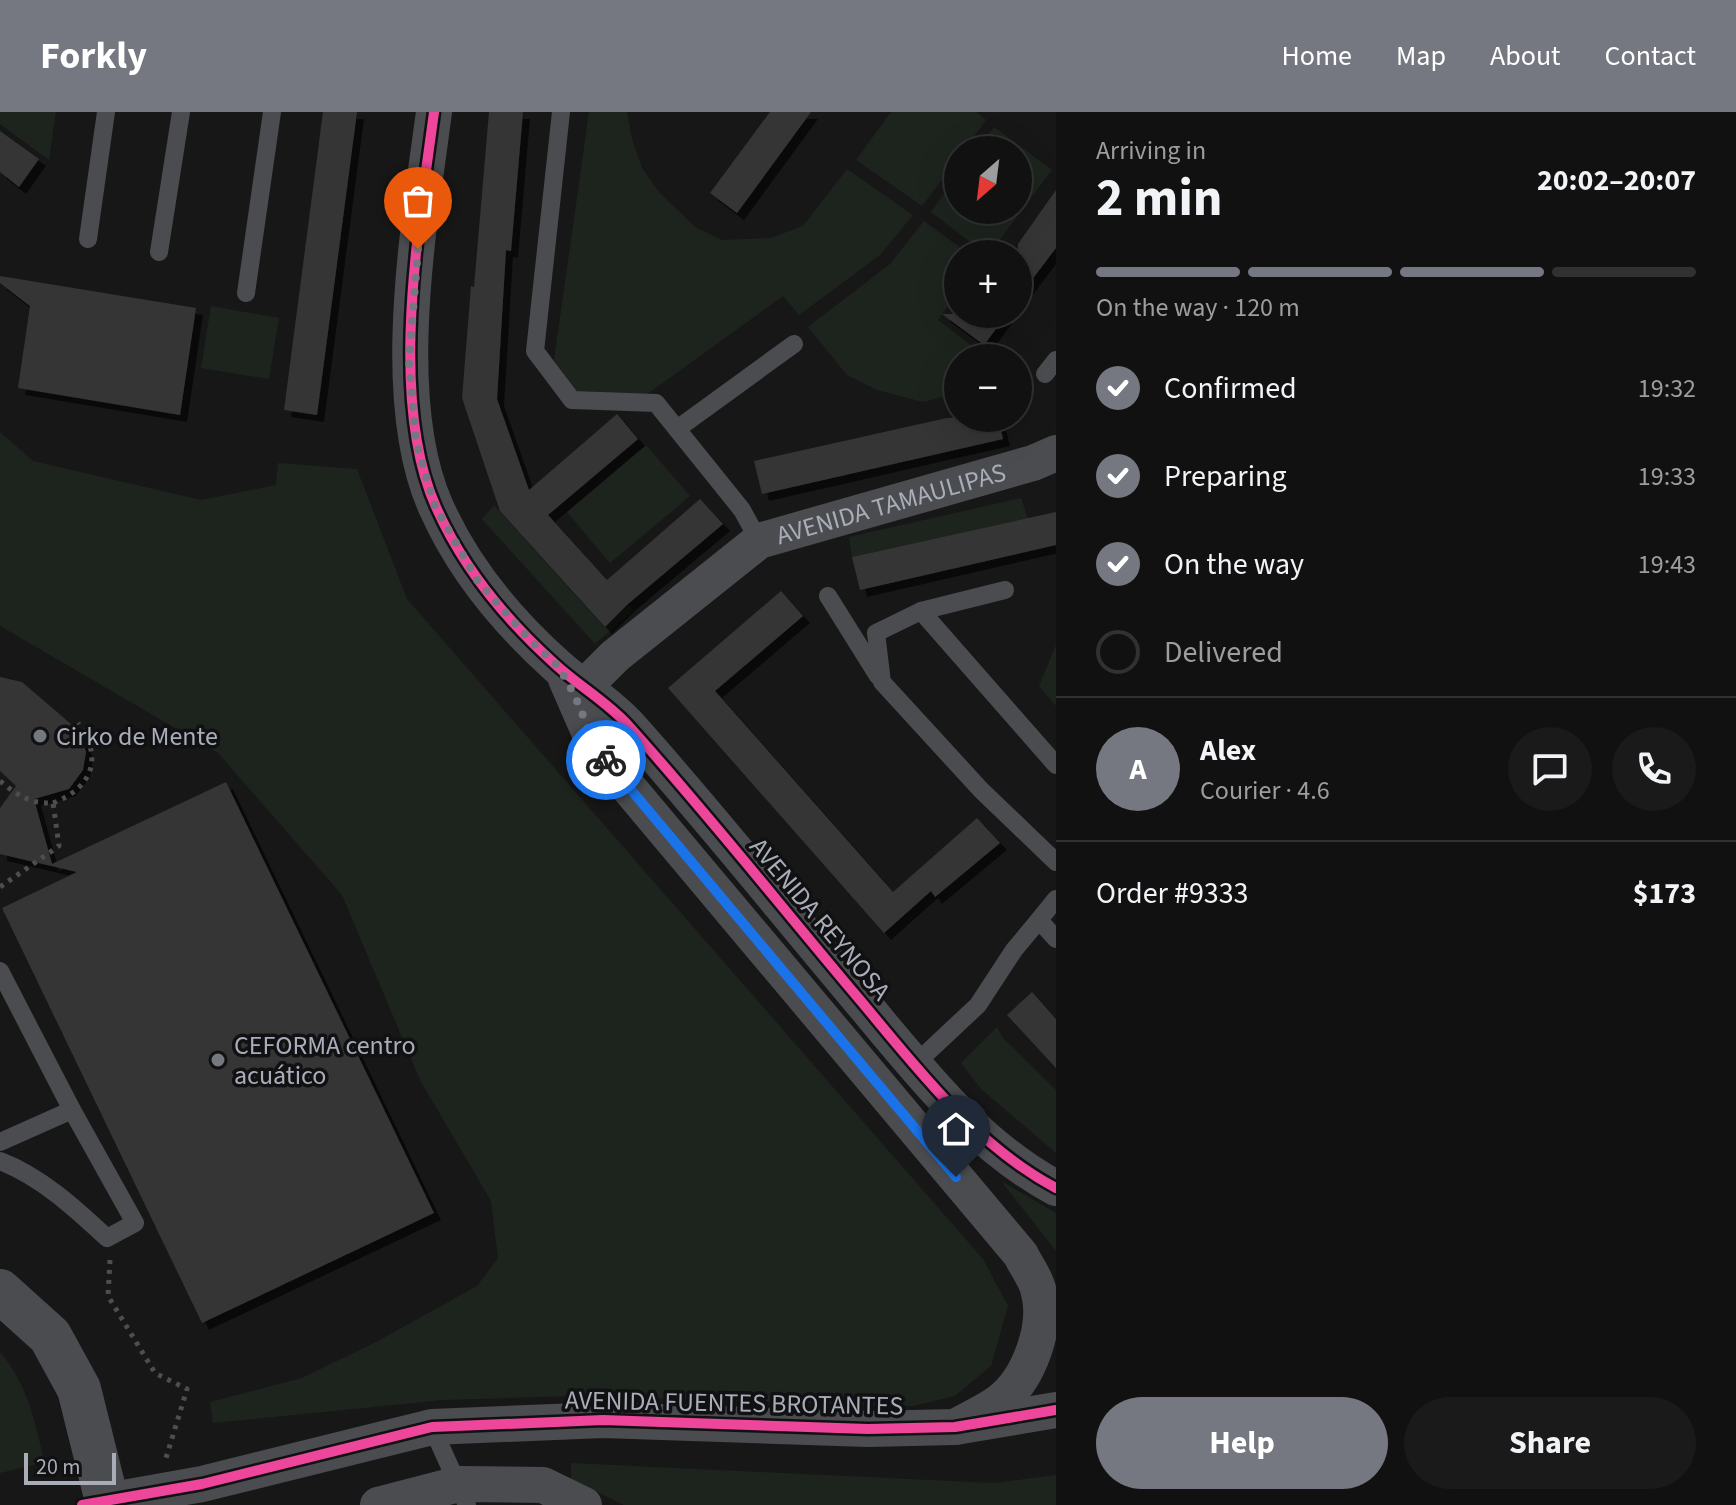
<!DOCTYPE html>
<html lang="en">
<head>
<meta charset="utf-8">
<style>
  :root { --surface:#111; --page:#1a1a1a; --text:#f1f3f6; --muted:#9c9d9f; --line:#303131; --accent:#757880 }
  body { margin:0; font-family:"Source Sans 3",sans-serif; background:var(--page); color:var(--text); height:100vh; display:flex; flex-direction:column; font-size:30px; white-space:nowrap }
  * { box-sizing:border-box; margin:0 }
  p { font-size:26px; color:var(--muted) }
  .icon { flex:none; width:44px; height:44px; fill:none; stroke:currentColor; stroke-width:2; stroke-linecap:round; stroke-linejoin:round }
  .map { position:relative; flex:1; overflow:hidden }
  .panel { display:flex; flex-direction:column; background:var(--surface); width:680px }
  .panel>* { flex:none }
  .needle { width:52px; rotate:208deg }
  .tools { position:absolute; left:944px; top:24px; display:grid; gap:16px }
  .tools a { display:grid; place-items:center; width:88px; height:88px; border-radius:50%; background:var(--surface); box-shadow:0 8px 32px #0002,0 0 0 2px var(--line); font-size:40px }
  .scale { position:absolute; left:24px; bottom:20px; width:92px; box-sizing:border-box; padding-left:8px; border:4px solid #a8adb8; border-top:0; font-size:22px; line-height:28px; white-space:nowrap; color:#a8adb8; -webkit-text-stroke:6px #111113; paint-order:stroke }
  .pin { position:absolute; display:grid; place-items:center; width:68px; height:68px; color:#fff; margin:-82px -34px; border-radius:50% 50% 50% 0; rotate:-45deg; box-shadow:0 0 8px #0007 }
  .pin .icon { rotate:45deg }
  .courier { position:absolute; display:grid; place-items:center; width:80px; height:80px; margin:-40px; border:6px solid #1a73e8; border-radius:50%; background:#fff; color:#222; box-shadow:0 2px 10px #0007 }
  .summary em { font-style:normal; font-weight:700 }
  .summary div { display:flex; flex-direction:column-reverse }
  .summary { display:flex; align-items:center; justify-content:space-between; height:136px; padding:0 40px }
  h1 { font-size:52px; font-weight:700; line-height:60px }
  .bar { display:grid; grid-template-columns:repeat(4,1fr); gap:12px 8px; align-content:center; height:96px; padding:0 40px }
  .bar i { height:10px; border-radius:6px; background:var(--line) }
  .bar .selected { background:var(--accent) }
  .bar p { grid-column:span 4 }
  .line { display:flex; align-items:center; gap:20px; padding:0 40px; border-top:2px solid var(--line) }
  .line div { flex:1 }
  .round { display:grid; place-items:center; flex:none; width:84px; height:84px; border-radius:42px; background:var(--page) }
  ol { padding:0 40px; list-style:none }
  li { display:flex; align-items:center; gap:24px; height:88px }
  li p { margin-inline-start:auto }
  li .icon { padding:8px; border-radius:50%; background:var(--accent); color:#fff; stroke-width:4 }
  li:last-child { color:var(--muted) }
  li i { width:44px; height:44px; border:4px solid var(--line); border-radius:50% }
  .action { display:flex; gap:16px; margin-top:auto; padding:16px 40px }
  .action a { flex:1; height:92px; border-radius:48px; background:var(--accent); color:#fff; font-size:32px; font-weight:700; line-height:92px; text-align:center }
  .action a+a { background:var(--page); color:var(--text) }
  header { display:flex; align-items:center; gap:48px; box-sizing:border-box; height:112px; padding:0 40px; background:var(--accent); color:#fff }
  header strong { font-size:38px }
  nav { display:flex; gap:44px; margin-inline-start:auto; font-size:28px }
  main { display:flex; flex:1; min-height:0 }
  .map>svg:first-child { display:block }
</style>
</head>
<body>
<header>
<strong>Forkly</strong>
<nav><a>Home</a><a>Map</a><a>About</a><a>Contact</a></nav>
</header>
<main>
<div class="map">
<svg width="1056" height="1393" viewBox="0 0 1056 1393">
  <defs>
    <filter id="shadow"><feDropShadow dx="7" dy="7" stdDeviation="0" flood-color="#0009"/></filter>
  </defs>
  <rect width="100%" height="100%" fill="#171717"/>
  <!-- green -->
  <g fill="#1d241e">
    <path d="M0,0h56l-7,48 -49,-36z"/>
    <path d="M589,0h38l5,27 10,29 16,23 37,36 27,13 48,-2 33,-12 44,-57 66,46 -33,40 -81,60 -16,-19 -137,99 -69,-2 -23,-33z"/>
    <path d="M891,0h85l10,8 -22,30h-6v8l-36,48 -66,-46z"/>
    <path d="M994,15l58,43 -63,84h-3l-55,-42 27,-37v35h60v-60h-41z"/>
    <path d="M924,109l45,33h-11v38l-20,28 50,38h-30v35l-35,9 -46,-12 -30,-15 -39,-48 82,-63z"/>
    <path d="M211,194l68,12 -10,61 -68,-11z"/>
    <path d="M0,320l33,29 168,39 75,-15 2,-22 79,6 50,130 576,660 25,47 -17,60 -36,30 -42,10 -341,-10 -129,4 -230,23 -3,-21 92,-24 76,-37 99,-55 21,-28 -7,-57 -71,-121 -78,-185 -124,-142 -218,-127z"/>
    <path d="M646,333l44,51 -80,67 -43,-51z"/>
    <path d="M1021,386l7,21 -176,38 -3,-20z"/>
    <path d="M494,393l110,122 25,-22 5,5 -39,34 -113,-125z"/>
    <path d="M1056,533v61l-17,-20z"/>
    <path d="M997,915l6,11 53,52v63l-75,-64 -20,-26z"/>
    <path d="M1001,1069l55,32v38z"/>
    <path d="M0,1240c26,31 34,65 43,104l-9,9 -34,8z"/>
    <path d="M571,1351l423,20 62,-8v30h-432l-53,-26z"/>
  </g>
  <!-- building -->
  <g fill="#353536" filter="url(#shadow)">
    <path d="M323,0h34l-40,303 -33,-5z"/>
    <path d="M489,0h34l-12,139 -5,-1 -9,149 32,91 88,-76 21,25 -90,76 59,65 93,-81 23,25 -95,80 -23,23 -105,-116 -38,-113 9,-112 3,1z"/>
    <path d="M770,0h41l-74,101 -27,-20z"/>
    <path d="M0,19l39,28 -20,28 -19,-15z"/>
    <path d="M1056,78v58l-38,50v-54z"/>
    <path d="M0,164l196,32 -16,107 -162,-27 12,-82 -30,-23z"/>
    <path d="M942,202h65l-23,31z"/>
    <path d="M947,306h51l5,21 -241,55 -8,-33z"/>
    <path d="M1056,400v33l-196,45 -8,-33z"/>
    <path d="M781,479l22,25 -88,75 178,201 84,-74 23,25 -65,54 -4,-6 -47,42 -216,-245z"/>
    <path d="M0,565l22,5 56,48 8,22 -3,18 -14,19 -35,10 18,65 174,-82 208,431 -232,110 -200,-415 75,-36 -77,-18v-46l16,-22 -16,-15z"/>
    <path d="M1032,880l24,27v49l-49,-53z"/>
  </g>
  <g fill="none" stroke-linecap="round" stroke-linejoin="round">
    <!-- path -->
    <g stroke="#4d4e52" stroke-width="5" stroke-dasharray="4 6" stroke-linecap="butt">
      <path d="M0,669c17,14 30,23 53,22l6,43 -59,41"/>
      <path d="M53,691c39,-15 51,-45 25,-80"/>
      <path d="M110,1148l-2,36 47,77 32,16 -21,69"/>
    </g>
    <!-- service -->
    <g stroke="#4b4c50" stroke-width="18">
      <path d="M561,0l-26,239 37,49 84,3 86,107 17,31"/>
      <path d="M88,127l18,-127"/>
      <path d="M159,140l22,-140"/>
      <path d="M246,181l26,-181"/>
      <path d="M1045,262l11,-14"/>
      <path d="M677,317l117,-85"/>
      <path d="M828,484l50,80"/>
      <path d="M921,499l84,-21"/>
      <path d="M1056,653l-135,-154 -45,22 6,49 99,108 75,72"/>
      <path d="M1039,808l17,-21"/>
      <path d="M0,859l72,139 63,113 -28,15c-31,-29 -67,-62 -107,-77"/>
      <path d="M914,953l64,-60 36,-55 25,-30 17,19"/>
      <path d="M0,1030l72,-32"/>
      <path d="M432,1315l35,78"/>
    </g>
    <!-- minor -->
    <g stroke="#4b4c50" stroke-width="36">
      <path d="M434,0c-15,114 -46,288 2,395 27,61 71,114 120,158 23,21 51,37 72,60 80,89 155,184 232,275 58,69 115,145 196,188"/>
      <path d="M566,567l31,71 424,505c5,11 14,22 17,34 11,36 -9,91 -39,113 -14,10 -30,17 -44,25"/>
      <path id="s1" d="M575,584l40,-40 144,-115 274,-78 23,-10"/>
      <path d="M107,1389l95,-17 230,-57 171,-7 265,9 87,-2 101,-17"/>
      <path d="M378,1393l81,-21 84,1 41,20"/>
    </g>
    <!-- tertiary -->
    <path stroke="#4b4c50" stroke-width="44" d="M0,1179l50,45 29,53 29,116"/>
    <!-- cycleway casing -->
    <g stroke="#111113" stroke-width="15">
      <g id="cycleway">
        <path d="M434,0c-15,114 -46,288 2,395 27,61 71,114 120,158 23,21 51,37 72,60 80,89 155,184 232,275 58,69 115,145 196,188"/>
        <path d="M82,1393l120,-21 230,-57 171,-7 265,9 87,-2 101,-17"/>
      </g>
    </g>
    <!-- cycleway -->
    <use href="#cycleway" stroke="#ed469a" stroke-width="10"/>
  </g>
  <g fill="none" stroke-linecap="round" stroke-linejoin="round">
    <!-- done -->
    <path stroke="#757880" stroke-width="8" stroke-dasharray="0 14.4" d="M418,137l-9,112 7,81 19,64 42,74 54,61 28,26 16,29 22,54 9,10"/>
    <!-- route -->
    <path stroke="#1a73e8" stroke-width="10" d="M606,648l350,417"/>
  </g>
  <!-- markers -->
  <g fill="#757880" stroke="#111113" stroke-width="3">
    <circle cx="40" cy="624" r="8"/>
    <circle cx="218" cy="948" r="8"/>
  </g>
  <g text-anchor="middle" dominant-baseline="central" stroke-width="7" stroke-linejoin="round" paint-order="stroke">
    <!-- street labels -->
    <g font-size="26" fill="#a8adb8" stroke="#111113">
      <text stroke="none"><textPath href="#s1" startOffset="378">AVENIDA TAMAULIPAS</textPath></text>
      <text transform="translate(820 807) rotate(50)">AVENIDA REYNOSA</text>
      <text transform="translate(734 1291) rotate(1)">AVENIDA FUENTES BROTANTES</text>
    </g>
    <!-- poi labels -->
    <g font-size="26" fill="#a8adb8" stroke="#111113" text-anchor="start">
      <text x="56" y="624">Cirko de Mente</text>
      <text x="234" y="933">CEFORMA centro<tspan x="234" dy="30">acuático</tspan></text>
    </g>
  </g>
</svg>
<div class="tools">
<a><svg class="needle" viewBox="-14 -14 28 28"><path d="M0-13l5 13h-10z" fill="#e53935"/><path d="M0 13l5-13h-10z" fill="#9c9d9f"/></svg></a>
<a>+</a>
<a>−</a>
</div>
<div class="scale">20 m</div>
<div class="pin" style="left:418px;top:137px;background:#ea580c"><svg class="icon" aria-label="bag" viewBox="0 0 24 24"><path d="M5 8h14l-1 12H6zM9 8a3 3 0 0 1 6 0"/></svg></div>
<div class="pin" style="left:956px;top:1065px;background:#1f2937"><svg class="icon" aria-label="home" viewBox="0 0 24 24"><path d="M3 11l9-7 9 7M6 9v11h12V9"/></svg></div>
<div class="courier" style="left:606px;top:648px"><svg class="icon" aria-label="bike" viewBox="0 0 24 24"><circle cx="6" cy="16" r="4"/><circle cx="18" cy="16" r="4"/><path d="M6 16l4-8h5l3 8M10 8l3 8H6M13 5h3"/></svg></div>
</div>
<section class="panel">
<div class="summary"><div><h1>2 min</h1><p>Arriving in</p></div><em>20:02–20:07</em></div>
<div class="bar"><i class="selected"></i><i class="selected"></i><i class="selected"></i><i></i><p>On the way · 120 m</p></div>
<ol>
<li><svg class="icon" aria-label="check" viewBox="0 0 24 24"><path d="M5 12l5 5 9-10"/></svg>Confirmed<p>19:32</p></li>
<li><svg class="icon" aria-label="check" viewBox="0 0 24 24"><path d="M5 12l5 5 9-10"/></svg>Preparing<p>19:33</p></li>
<li><svg class="icon" aria-label="check" viewBox="0 0 24 24"><path d="M5 12l5 5 9-10"/></svg>On the way<p>19:43</p></li>
<li><i></i>Delivered</li>
</ol>
<div class="line" style="height:144px"><b class="round" style="background:var(--accent);color:#fff">A</b><div><b>Alex</b><p>Courier · 4.6</p></div><a class="round"><svg class="icon" aria-label="chat" viewBox="0 0 24 24"><path d="M4 5h16v11H9l-5 4z"/></svg></a><a class="round"><svg class="icon" aria-label="phone" viewBox="0 0 24 24"><path d="M5 4h4l2 5-3 2q2 4 5 5l2-3 5 2v4C11 20 4 13 5 4z"/></svg></a></div>
<div class="line" style="height:104px"><div>Order #9333</div><b>$173</b></div>
<div class="action"><a>Help</a><a>Share</a></div>
</section>
</main>
</body>
</html>
